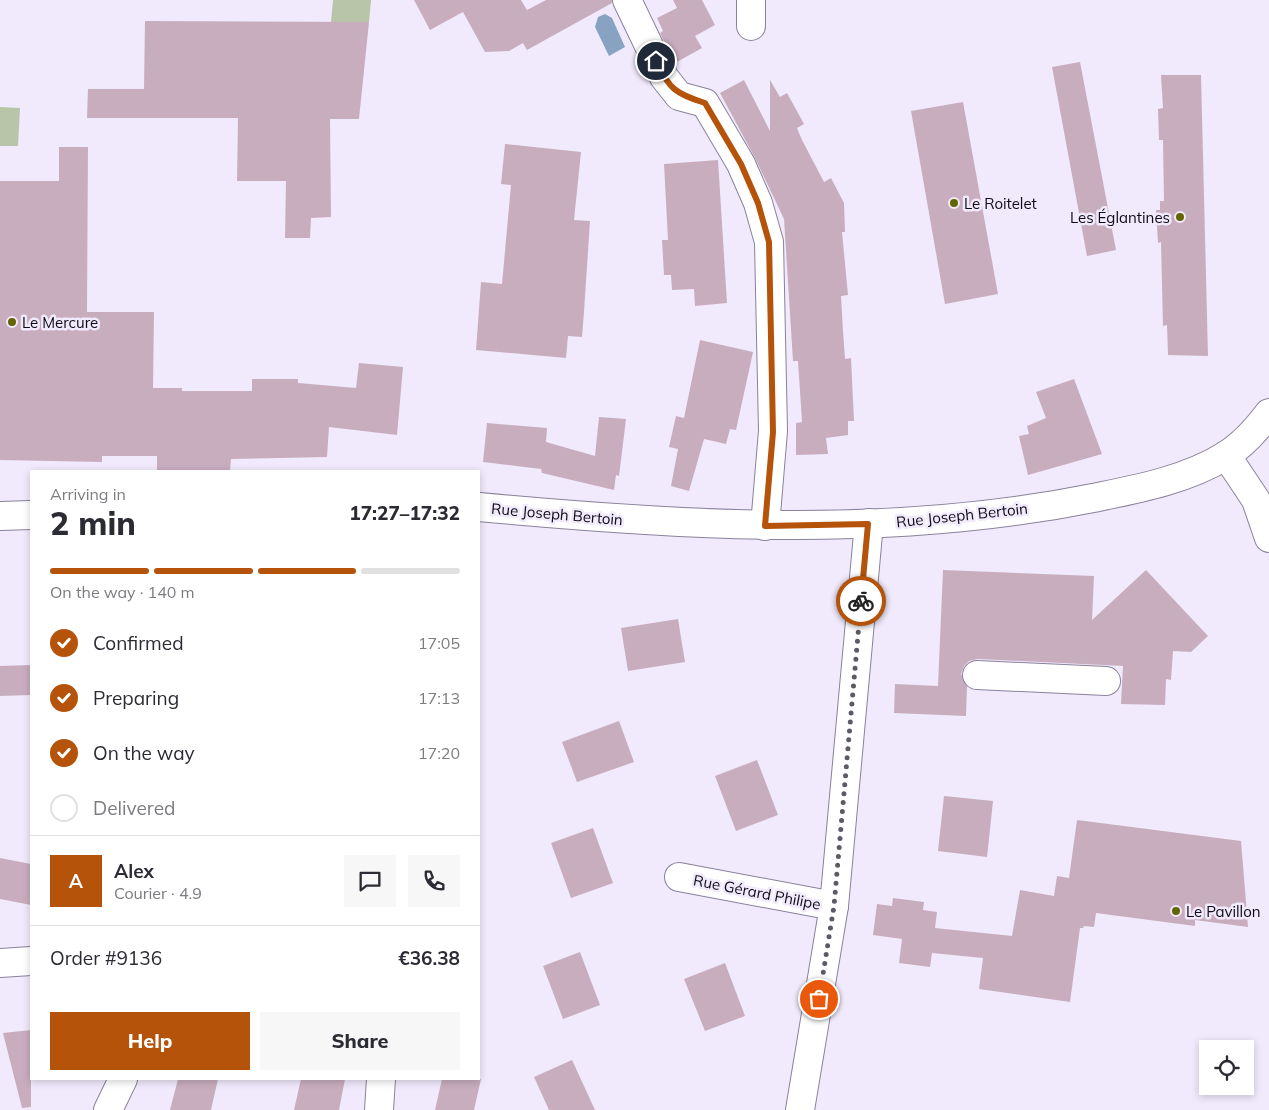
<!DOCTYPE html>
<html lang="en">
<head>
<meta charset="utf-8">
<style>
  :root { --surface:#fff; --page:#f7f7f7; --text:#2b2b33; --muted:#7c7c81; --line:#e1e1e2; --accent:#b45309 }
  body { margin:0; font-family:Mulish,sans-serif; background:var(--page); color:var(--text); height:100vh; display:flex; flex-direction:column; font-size:19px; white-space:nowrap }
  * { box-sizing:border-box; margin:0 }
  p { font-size:16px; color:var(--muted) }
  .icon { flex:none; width:28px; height:28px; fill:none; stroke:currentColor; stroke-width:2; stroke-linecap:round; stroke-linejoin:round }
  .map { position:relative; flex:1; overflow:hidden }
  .side { position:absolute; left:30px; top:470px; width:450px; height:610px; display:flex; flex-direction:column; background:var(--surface); border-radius:0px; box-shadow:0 2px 8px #0003 }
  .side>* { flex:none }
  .tools { position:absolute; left:1199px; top:1040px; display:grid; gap:10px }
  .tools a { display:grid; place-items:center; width:55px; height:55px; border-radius:0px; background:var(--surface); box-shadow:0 2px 8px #0003; font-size:25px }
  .pin { position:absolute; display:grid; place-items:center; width:42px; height:42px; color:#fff; margin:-21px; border:2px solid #fff; border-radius:50%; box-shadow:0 1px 5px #0007 }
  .courier { position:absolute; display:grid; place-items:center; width:50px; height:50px; margin:-25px; border:4px solid #b45309; border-radius:50%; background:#fff; color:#222; box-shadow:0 1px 6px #0007 }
  .overview em { font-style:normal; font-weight:800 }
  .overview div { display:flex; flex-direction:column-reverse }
  .overview { display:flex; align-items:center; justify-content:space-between; height:85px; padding:0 20px }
  h1 { font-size:32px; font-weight:800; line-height:38px }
  .bar { display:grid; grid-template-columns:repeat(4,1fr); gap:8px 5px; align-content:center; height:60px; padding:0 20px }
  .bar i { height:6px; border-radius:4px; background:var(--line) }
  .bar .current { background:var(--accent) }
  .bar p { grid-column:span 4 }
  .line { display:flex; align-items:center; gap:12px; padding:0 20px; border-top:1px solid var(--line) }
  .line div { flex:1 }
  .round { display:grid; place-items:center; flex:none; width:52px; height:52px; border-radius:0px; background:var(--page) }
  ol { padding:0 20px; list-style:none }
  li { display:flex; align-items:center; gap:15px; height:55px }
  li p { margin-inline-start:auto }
  li .icon { padding:5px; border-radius:50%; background:var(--accent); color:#fff; stroke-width:4 }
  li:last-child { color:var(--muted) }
  li i { width:28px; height:28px; border:2px solid var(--line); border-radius:50% }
  .action { display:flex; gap:10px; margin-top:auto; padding:10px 20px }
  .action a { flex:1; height:58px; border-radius:0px; background:var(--accent); color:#fff; font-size:20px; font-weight:800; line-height:58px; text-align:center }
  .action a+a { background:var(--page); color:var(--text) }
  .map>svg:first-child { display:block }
</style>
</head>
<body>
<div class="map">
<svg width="1269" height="1110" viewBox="0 0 1269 1110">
  <rect width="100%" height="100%" fill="#f0eafc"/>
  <!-- green -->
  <g fill="#b8c5a9">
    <path d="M333,0h38l-2,22h-38z"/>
    <path d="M0,107l20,1 -2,38h-18z"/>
  </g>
  <!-- water -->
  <path fill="#88a2c2" d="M605,14l7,4 13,29 -16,9 -14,-29 3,-10z"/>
  <!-- building -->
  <g fill="#c8adbf">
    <path d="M414,0h107l6,10 19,-10h66v3l-85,47 -4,-7 -14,8 -24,1 -22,-40 -33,18z"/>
    <path d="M673,0h29l13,25 -20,11 7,12 -27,15 -15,-30 3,-2 -6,-13 20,-10z"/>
    <path d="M145,21l224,1 -10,97h-29l1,98 -20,1 -1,20h-25l1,-57h-49l1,-63h-151l1,-29h56z"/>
    <path d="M1080,62l36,188 -29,6 -35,-189z"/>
    <path d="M1161,75h40l7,281 -40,-1 -1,-30 -4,1 -2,-84 -3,1 -2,-33h4v-9h4l-1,-61h-4l-1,-31 5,-1z"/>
    <path d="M744,80l26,51v-51l10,17 7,-4 17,31 -7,4 5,12 22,42 7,-4 13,25 1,29h-3l6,63 -7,1 2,35 2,28 6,-1 3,63h-6v14l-22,3 2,16 -32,1v-32l6,-1 -4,-61h-5l-9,-142 -29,-61 -35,-65z"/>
    <path d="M963,102l35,192 -53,10 -34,-193z"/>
    <path d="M505,144l76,8 -7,68 16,1 -6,91 -2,25 -14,-1 -2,22 -90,-8 5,-68 21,2 9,-99 -10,-1z"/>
    <path d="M59,147h29l-1,165h67l-1,76h29v3h70v-12h46v4l58,5 3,-25 44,4 -6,68 -68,-8 -2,30 -96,2 -1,12h-73v-15h-55v6l-102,-2v-279h59z"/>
    <path d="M718,160l9,143 -32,3 -1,-17 -22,1 -1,-15h-7l-2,-35h6l-4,-76z"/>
    <path d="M700,340l53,12 -17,78 -6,-1 -4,15 -22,-5 -15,52 -18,-5 7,-37 -9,-2 7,-31 8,2z"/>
    <path d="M1074,379l28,75 -74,21 -9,-39 10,-2 -2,-8 19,-8 -10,-26z"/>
    <path d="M599,417l27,2 -7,57 -3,-1 -2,15 -72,-17 -1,-4 -58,-7 4,-39 60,5 -1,14 49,14z"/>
    <path d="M943,570l151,6 -2,44 54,-50 62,66 -17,16 -18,-1 -2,29 -5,-1 -1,26 -44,-1 2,-38 -145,-7 -9,2 -5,5 -3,8 6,12 -1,30 -72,-3 1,-29 43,2z"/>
    <path d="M678,619l7,43 -57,9 -7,-43z"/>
    <path d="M31,665v30l-31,1v-30z"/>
    <path d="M619,721l15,41 -57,20 -15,-40z"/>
    <path d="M757,760l21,55 -42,16 -21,-55z"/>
    <path d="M944,796l49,5 -6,56 -49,-6z"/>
    <path d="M1077,820l164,21 7,86 -53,-7v6l-99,-13 -2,14 -10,-1 -1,2h-3l-10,74 -91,-13 4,-31 -51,-5 -2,14 -31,-4 3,-24 -29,-4 4,-31 15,2 1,-8 31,4 -1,8 14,2 -2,16 77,8 8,-46 34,6 3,-20 12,2z"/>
    <path d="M593,828l20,55 -42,15 -20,-55z"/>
    <path d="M0,858l31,6v41l-31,-6z"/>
    <path d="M580,952l20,53 -37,14 -20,-53z"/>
    <path d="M725,963l20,53 -40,15 -21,-52z"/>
    <path d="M31,1030v77l-9,1 -19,-75z"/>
    <path d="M572,1060l23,50h-46l-15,-33z"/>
    <path d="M178,1079h40l-7,31h-41z"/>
    <path d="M301,1079h44l-6,31h-45z"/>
    <path d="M442,1079h39l-7,31h-39z"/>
  </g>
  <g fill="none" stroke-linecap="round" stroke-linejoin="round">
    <!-- street casing -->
    <g stroke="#8a819b" stroke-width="30">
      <g id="street">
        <path d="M627,0l37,77 15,19 26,7 36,61 17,39 11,39 4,189 -8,95"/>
        <path d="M751,26v-26"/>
        <path d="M977,675l129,6"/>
        <path d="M679,877l155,29"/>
        <path d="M0,963l31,-2"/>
        <path d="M108,1110l15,-31"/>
        <path d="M379,1110l2,-31"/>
        <path d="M800,1110l34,-204 35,-383"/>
      </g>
    </g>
    <!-- secondary casing -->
    <g stroke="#8a819b" stroke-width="30">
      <g id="secondary">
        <path d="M1226,455l30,45 13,38"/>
        <path d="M479,507c204,19 411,32 614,-9 44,-9 93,-18 132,-42 18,-11 32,-27 44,-43"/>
        <path d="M0,516l31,-1"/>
      </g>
    </g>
    <!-- street -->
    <use href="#street" stroke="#fff" stroke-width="28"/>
    <!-- secondary -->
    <use href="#secondary" stroke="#fff" stroke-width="28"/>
  </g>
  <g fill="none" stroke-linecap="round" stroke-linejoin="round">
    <!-- done -->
    <path stroke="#5d5965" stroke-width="5" stroke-dasharray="0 9" d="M819,999l15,-93 27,-305"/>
    <!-- route -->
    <path stroke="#b45309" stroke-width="6" d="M656,61c13,28 20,33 49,42l36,61 17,39 11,39 4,190 -8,94 103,-2 -7,77"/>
  </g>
  <!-- markers -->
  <g fill="#626500" stroke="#f0eafc" stroke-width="2">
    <circle cx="954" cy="203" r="5"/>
    <circle cx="1180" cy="217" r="5"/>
    <circle cx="12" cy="322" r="5"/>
    <circle cx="1176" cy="911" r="5"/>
  </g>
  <g text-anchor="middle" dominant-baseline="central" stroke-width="5" stroke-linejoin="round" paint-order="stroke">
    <!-- poi labels -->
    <g font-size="15" fill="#0e0b14" stroke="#f0eafc" text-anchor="start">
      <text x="964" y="203">Le Roitelet</text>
      <text x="1170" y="217" text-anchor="end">Les Églantines</text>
      <text x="22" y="322">Le Mercure</text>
      <text x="1186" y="911">Le Pavillon</text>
    </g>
    <!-- street labels -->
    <g font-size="15" fill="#0e0b14" stroke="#f0eafc">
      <text transform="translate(557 514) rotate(5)">Rue Joseph Bertoin</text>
      <text transform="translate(962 515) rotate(-6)">Rue Joseph Bertoin</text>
      <text transform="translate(757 892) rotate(11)">Rue Gérard Philipe</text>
    </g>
  </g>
</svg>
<div class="tools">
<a><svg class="icon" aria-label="locate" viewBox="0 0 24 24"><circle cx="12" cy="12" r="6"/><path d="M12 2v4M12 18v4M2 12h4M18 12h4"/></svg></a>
</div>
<div class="pin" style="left:819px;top:999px;background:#ea580c"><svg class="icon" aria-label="bag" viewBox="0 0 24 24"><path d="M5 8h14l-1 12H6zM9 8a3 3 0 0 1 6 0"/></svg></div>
<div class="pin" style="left:656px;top:61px;background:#1f2937"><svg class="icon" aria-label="home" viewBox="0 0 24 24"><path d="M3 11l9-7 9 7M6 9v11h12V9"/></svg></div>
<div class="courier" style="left:861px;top:601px"><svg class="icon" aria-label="bike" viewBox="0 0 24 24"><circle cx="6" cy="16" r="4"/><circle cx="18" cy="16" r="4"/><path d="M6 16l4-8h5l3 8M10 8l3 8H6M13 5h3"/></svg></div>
<section class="side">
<div class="overview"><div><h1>2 min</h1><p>Arriving in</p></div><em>17:27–17:32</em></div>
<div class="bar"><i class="current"></i><i class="current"></i><i class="current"></i><i></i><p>On the way · 140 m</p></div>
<ol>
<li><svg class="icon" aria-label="check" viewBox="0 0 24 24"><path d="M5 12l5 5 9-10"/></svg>Confirmed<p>17:05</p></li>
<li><svg class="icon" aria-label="check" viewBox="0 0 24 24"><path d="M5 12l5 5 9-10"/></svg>Preparing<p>17:13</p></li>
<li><svg class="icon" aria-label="check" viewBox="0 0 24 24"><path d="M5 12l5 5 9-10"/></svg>On the way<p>17:20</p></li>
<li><i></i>Delivered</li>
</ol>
<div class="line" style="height:90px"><b class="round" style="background:var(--accent);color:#fff">A</b><div><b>Alex</b><p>Courier · 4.9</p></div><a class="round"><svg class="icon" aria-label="chat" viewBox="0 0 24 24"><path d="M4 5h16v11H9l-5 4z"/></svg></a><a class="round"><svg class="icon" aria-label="phone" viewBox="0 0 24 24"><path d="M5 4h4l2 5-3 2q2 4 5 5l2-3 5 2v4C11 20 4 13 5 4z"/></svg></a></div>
<div class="line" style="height:65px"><div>Order #9136</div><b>€36.38</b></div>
<div class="action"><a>Help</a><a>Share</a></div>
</section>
</div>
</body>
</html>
